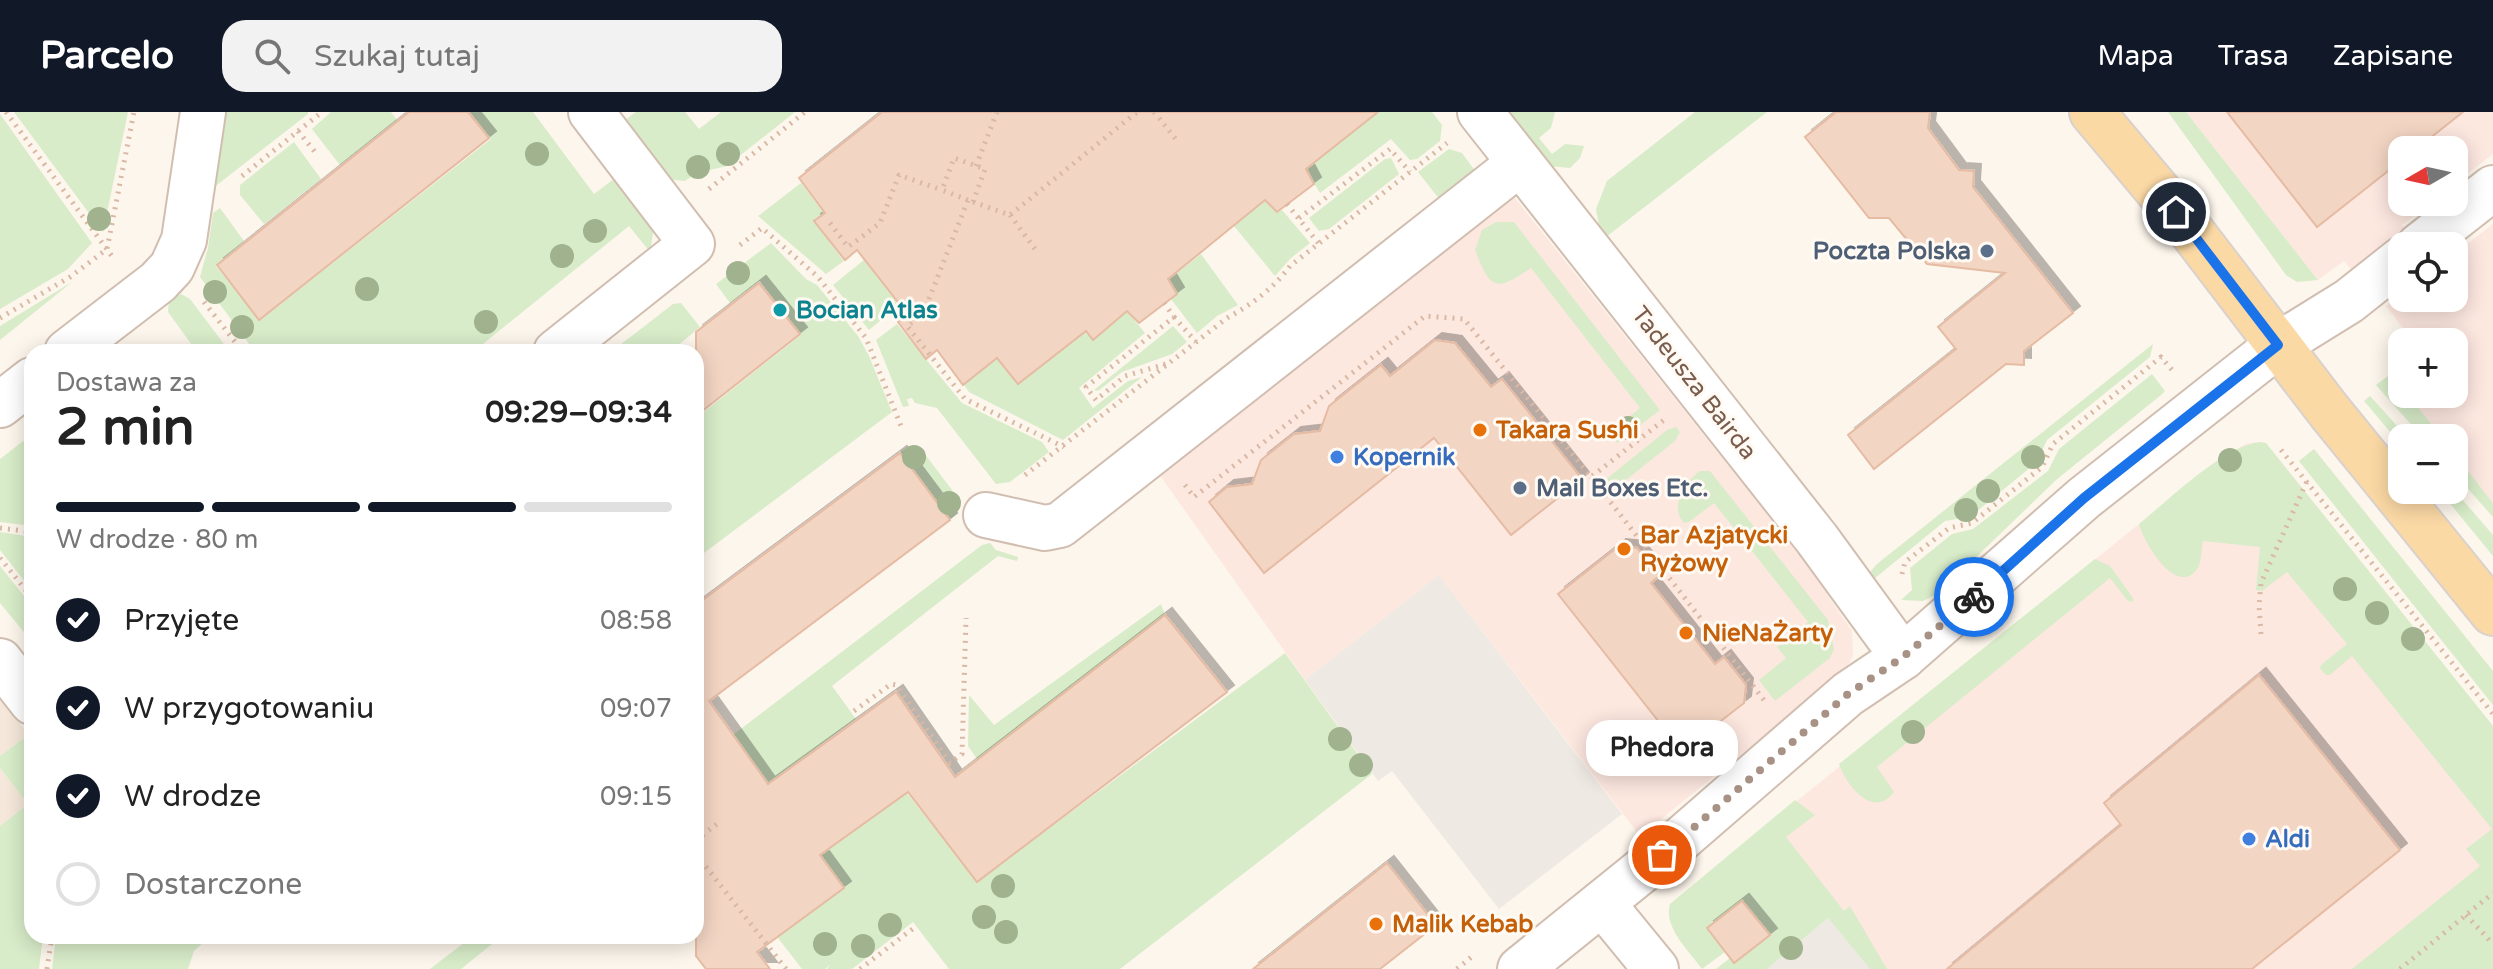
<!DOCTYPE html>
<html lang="pl">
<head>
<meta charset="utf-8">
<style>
  :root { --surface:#fff; --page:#f2f2f2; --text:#222; --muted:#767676; --line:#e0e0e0; --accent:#111827 }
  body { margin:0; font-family:"Varela Round",sans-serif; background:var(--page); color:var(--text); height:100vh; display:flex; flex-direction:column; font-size:30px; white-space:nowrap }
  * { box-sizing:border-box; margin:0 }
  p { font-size:26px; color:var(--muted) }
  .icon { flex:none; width:44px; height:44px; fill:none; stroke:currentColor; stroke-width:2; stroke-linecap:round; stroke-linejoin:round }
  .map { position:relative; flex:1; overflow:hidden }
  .panel { position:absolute; left:24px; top:232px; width:680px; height:600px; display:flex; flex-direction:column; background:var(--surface); border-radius:24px; box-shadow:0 4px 20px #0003 }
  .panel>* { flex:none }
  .needle { width:52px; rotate:261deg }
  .controls { position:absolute; left:2388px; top:24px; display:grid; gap:16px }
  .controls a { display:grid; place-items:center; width:80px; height:80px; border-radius:16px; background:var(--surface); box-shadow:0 4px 20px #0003; font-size:40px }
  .pin { position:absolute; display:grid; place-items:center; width:68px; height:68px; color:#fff; margin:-34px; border:4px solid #fff; border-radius:50%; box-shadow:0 2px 8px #0007 }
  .courier { position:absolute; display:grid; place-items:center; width:80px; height:80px; margin:-40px; border:6px solid #1a73e8; border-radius:50%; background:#fff; color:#222; box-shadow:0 2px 10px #0007 }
  .bubble { position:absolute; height:56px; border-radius:24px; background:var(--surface); box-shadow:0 4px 20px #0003; font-size:26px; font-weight:700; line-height:56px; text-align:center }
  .summary em { font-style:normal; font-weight:700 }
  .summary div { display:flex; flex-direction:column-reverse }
  .summary { display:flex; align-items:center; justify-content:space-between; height:136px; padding:0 32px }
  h1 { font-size:52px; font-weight:700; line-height:60px }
  .bar { display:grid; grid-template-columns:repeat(4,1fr); gap:12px 8px; align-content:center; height:96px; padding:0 32px }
  .bar i { height:10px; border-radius:6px; background:var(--line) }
  .bar .current { background:var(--accent) }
  .bar p { grid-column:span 4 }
  ol { padding:0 32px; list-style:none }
  li { display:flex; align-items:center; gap:24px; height:88px }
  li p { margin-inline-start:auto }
  li .icon { padding:8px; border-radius:50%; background:var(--accent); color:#fff; stroke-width:4 }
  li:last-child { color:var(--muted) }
  li i { width:44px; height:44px; border:4px solid var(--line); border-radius:50% }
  header { display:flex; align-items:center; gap:48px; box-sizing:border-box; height:112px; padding:0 40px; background:var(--accent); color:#fff }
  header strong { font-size:38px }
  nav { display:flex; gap:44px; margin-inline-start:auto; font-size:28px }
  .search { width:560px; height:72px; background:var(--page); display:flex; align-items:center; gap:20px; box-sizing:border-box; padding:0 28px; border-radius:24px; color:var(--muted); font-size:30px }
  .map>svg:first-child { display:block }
</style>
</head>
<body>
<header>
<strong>Parcelo</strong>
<div class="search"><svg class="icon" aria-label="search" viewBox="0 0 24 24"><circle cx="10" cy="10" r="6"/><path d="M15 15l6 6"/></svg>Szukaj tutaj</div>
<nav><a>Mapa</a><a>Trasa</a><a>Zapisane</a></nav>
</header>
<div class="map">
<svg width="2493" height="857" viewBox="0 0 2493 857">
  <defs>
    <filter id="shadow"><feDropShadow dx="7" dy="-7" stdDeviation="0" flood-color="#0004"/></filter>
  </defs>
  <rect width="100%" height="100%" fill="#fdf6ec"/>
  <!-- residential -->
  <g fill="#f5e8da">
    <path d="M0,588l29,34 -29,22z"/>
    <path d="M0,656l28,36 -28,22z"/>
  </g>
  <!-- commercial -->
  <g fill="#fde8e0">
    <path d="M2186,0h307v42l-39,30v-34h-52v52h29l-29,23 4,5 -52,43 -10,-12 -26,19z"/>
    <path d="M1507,76l297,373 48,70 1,24 -7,15 -206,166 -201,-261 -134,105 -151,-213z"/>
    <path d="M2493,112v279l-39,-50v-15h-12l-34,-44h46v-52h-40l-28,-36 16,-12v4h52v-44z"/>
    <path d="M2259,330l7,1 227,283v155l-108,88h-515l-42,-51 -83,-75 473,-383 28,-16z"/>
  </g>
  <!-- industrial -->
  <g fill="#efe9e4">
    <path d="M1439,463l183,239 -123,95 -107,-138 -14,10 -73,-101z"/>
    <path d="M1828,806l42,51h-103z"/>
  </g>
  <!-- green -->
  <g fill="#d8ecc9">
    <path d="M14,0h114l-25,120z"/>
    <path d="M219,0h89v2l-100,78z"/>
    <path d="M331,0h60l6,8 -57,45 -28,-36z"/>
    <path d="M470,0h63l61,82 33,-25 27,58 -4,25 -21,-26 -156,126h-218l-55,-75 8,-29 5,-35 7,-5 24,33 -28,25 44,54 231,-181z"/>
    <path d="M636,0h49l14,17 22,-17h74l-68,54 -30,7 -12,8 -19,-2 -41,-59z"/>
    <path d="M1368,0h64l10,13 -2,16 -23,18 -7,1 -19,-21 -71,54 -14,-24 66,-52z"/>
    <path d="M1508,0h47l-4,16 -12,10 13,16 13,-10 19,2 -4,12 -10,10 -22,-2z"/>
    <path d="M1695,0h72l-161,125 -7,-11 -3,-17 11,-28z"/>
    <path d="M2168,0h18l132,168 -21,2 -11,-7z"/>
    <path d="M0,2l92,129 -24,26 -68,40z"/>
    <path d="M294,30l27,37 -57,45 -24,-29v-10z"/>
    <path d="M1449,37l13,4 19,26 -41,21 -22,-28z"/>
    <path d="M1391,46l8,16 -70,55 -10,2 -10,-13 76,-59z"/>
    <path d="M801,71l23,30 -10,8 30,40 -18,13 -68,-58z"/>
    <path d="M1265,88l12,13 5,-3 28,33 -19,15 -16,18 -41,-50z"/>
    <path d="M1496,110h18l146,188 -43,33 -8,-10 31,-25 -109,-140c-34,23 -40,24 -56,-18l7,-20z"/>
    <path d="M771,131l35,36 11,6 41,51 11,20 23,56 -196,147v-141l105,-83 -41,-54 -30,22 -14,-19z"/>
    <path d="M1201,142l37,51 -21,11 -20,17 -26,-34 6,-5 -9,-14z"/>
    <path d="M864,148l35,45 -30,25 -36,-45z"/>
    <path d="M72,170l-72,58v-14z"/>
    <path d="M181,182l9,5 40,53h-33l-29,-40 1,-12z"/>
    <path d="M681,191l19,24 -30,25h-59l62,-48z"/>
    <path d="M1127,199l18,22 -66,55 14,20 35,-27 14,-4 -79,63 -94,-48 -5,-7 33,-26 21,26 68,-54 7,9z"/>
    <path d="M897,212l65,79 80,39 7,10 -39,30 -14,2 -59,-76 -22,-5 -3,-5 -5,1 2,7 -6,1 -27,-67z"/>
    <path d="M1173,214l14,16 -15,12 -50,18 -24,19 -4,-1z"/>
    <path d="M2153,232l-3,13 -103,83 -10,22 -67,55 -25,4 -71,58 -4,-7 7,-8z"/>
    <path d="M2392,261l10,13v8h6l34,44h-19l-47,-53z"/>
    <path d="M2152,262l13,17 -4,4 -105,85 -117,113 -16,8 -22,-1 11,-10 -2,-22 42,-34 21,-5 75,-58 11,-22z"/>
    <path d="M2370,284l38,42h-6v8l-38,-45z"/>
    <path d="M1676,315l4,5 -5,9 -63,50 -8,-10 63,-51z"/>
    <path d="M31,323l1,91 -32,-4v-63z"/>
    <path d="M2259,330l7,1 227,283v243h-141l128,-103 -14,-17 26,-20 -140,-173 -22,19h-4l-6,-6 1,-4 26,-21 -60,-72 -25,19 -6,-1 4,-43 -57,-6c-2,9 -1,24 -8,31 -21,22 -52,-31 -56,-48 31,-25 82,-76 120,-82z"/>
    <path d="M911,335l10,2 37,49v14l-8,8 -50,-68z"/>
    <path d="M2314,337l179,222v34l-194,-244z"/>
    <path d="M2454,341l39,50v14l-39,-44z"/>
    <path d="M1700,359h10l118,149 6,29 -4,9 -55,43 -16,-21 27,-22 -9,-11 31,-25 -94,-119 -25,19 -5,1c-15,-15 1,-42 16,-52z"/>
    <path d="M2439,378h15l39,45v21z"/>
    <path d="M0,420l32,5 -3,50 -29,-37z"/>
    <path d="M990,431l6,7 22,7 -1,4 -19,-5 -166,130 24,33 -87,64 -25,-33 -48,35v-22l286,-218z"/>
    <path d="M2095,447l15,7 23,32v4l-5,-1 -18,-23 -233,189 17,25c-21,28 -48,-7 -55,-28z"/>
    <path d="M0,454l32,40v36l-32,-39z"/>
    <path d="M1161,492l4,11 -188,144 -9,-13 1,-51 25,30z"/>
    <path d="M1285,541l87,121 -252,195h-171l-36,-47 -61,47h-25l4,-5 -6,5h-23l-98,-127 17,-13 71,97 52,-38 -23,-33 86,-62 70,89z"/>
    <path d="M29,622l3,4v198h11l-4,33h-39v-143l28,-22 -28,-36v-12z"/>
    <path d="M1795,688l20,15 -29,22 58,74 6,-5 37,63h-17l-42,-51 -61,51h-51l14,-11 5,5 35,-27 -28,-35 -35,27 18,24 -23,17c-13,-18 -39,-42 -32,-65z"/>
    <path d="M56,824h154l-16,15 -6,18h-136z"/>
    <path d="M473,824h29l-41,33h-31z"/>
  </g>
  <!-- building -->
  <g fill="#f3d5c3" stroke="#e6bba3" stroke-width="2" filter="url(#shadow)">
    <path d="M409,0h59l21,26 -230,182 -42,-55z"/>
    <path d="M882,0h496l-72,57 8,15 -37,28 -12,-12 -97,79 9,15 -38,29 -12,-12 -34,29 -7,-9 -68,53 -21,-26 -34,27 -26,-35 -11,9 -28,-37 10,-7 -51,-65 -12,10 -31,-39 11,-8 -26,-35z"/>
    <path d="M1836,0h94l-2,16 31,42 15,1 -1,16 100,126 -49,38v14l-18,-1 -132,105 -26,-34 108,-86 -18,-22 67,-54 -78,-9 -38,-46h-20l-64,-81z"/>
    <path d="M2227,0h236l-48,38h-13v10l-85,67z"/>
    <path d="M759,171l41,51 -104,82v-84z"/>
    <path d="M1435,228l20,3 36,44 11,-8 80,100 -71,56 -77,-97 -170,135 -55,-71 18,-15 25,-3 9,-24 33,-26 26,-3 9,-25 52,-41 9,11z"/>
    <path d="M900,341l50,67 -241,181 59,83 128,-92 59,85 210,-162 62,77 -250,190 -69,-90 -88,63 24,33 -87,64 13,17h-64l-10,-13v-351z"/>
    <path d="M1619,434l18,2 22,28 -8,7 64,81 9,-7 22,28 -2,18 -62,48 -124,-157z"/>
    <path d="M2259,563l141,175 -148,119h-305l174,-144 -17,-22z"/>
    <path d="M1387,751l49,62 -56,44h-127z"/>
    <path d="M1742,789l28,34 -36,28 -27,-35z"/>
  </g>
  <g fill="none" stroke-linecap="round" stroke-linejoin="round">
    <!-- minor casing -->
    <g stroke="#d1beb0" stroke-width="48">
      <g id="minor">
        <path d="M1480,0l337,427 86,118"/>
        <path d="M2419,134l74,-58"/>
        <path d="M67,240l91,-70 14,-15 12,-27 19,-128"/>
        <path d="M556,240l136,-108 -101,-132"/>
        <path d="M0,293l32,-25"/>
        <path d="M986,403l59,13 15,-3 460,-362"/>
        <path d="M0,549l32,41"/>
        <path d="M1602,791l54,66"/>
        <path d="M1520,857l161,-130 167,-145 55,-37 181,-159 194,-153 71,-44 53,-42"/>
      </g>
    </g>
    <!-- major casing -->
    <g stroke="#dad1cd" stroke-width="48">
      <path id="major" d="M2092,0l94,112 143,187 164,202"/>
    </g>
    <!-- path -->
    <g stroke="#d9b8a5" stroke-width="5" stroke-dasharray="2 6" stroke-linecap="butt">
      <path d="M6,0l108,147"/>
      <path d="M1154,0l24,30"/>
      <path d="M298,19l17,21"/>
      <path d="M976,54l21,-54"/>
      <path d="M242,64l80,-64"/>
      <path d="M709,77l96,-77"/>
      <path d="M968,88l-26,-10 12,-32 31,11 -12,33 -5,-2 -45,114 -16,12 58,73 99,48"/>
      <path d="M973,90l37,13 127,-103"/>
      <path d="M1287,92l32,40"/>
      <path d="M1010,103l28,38"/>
      <path d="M1299,106l91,-69 20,23"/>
      <path d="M830,111l18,24 32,-24 19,-48 43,15"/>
      <path d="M740,133l22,-17 56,49 48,61 35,88"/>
      <path d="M204,190l39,50"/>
      <path d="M1164,191l10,14 -88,70 10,13 29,-24 41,-12"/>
      <path d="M1174,205l22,25"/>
      <path d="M0,206l70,-41 37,-28 27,-137"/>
      <path d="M2281,338l212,264"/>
      <path d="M1025,363l202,-157c24,-13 47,-30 63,-52l157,-123"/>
      <path d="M1591,365l176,227"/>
      <path d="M1185,373l9,12 231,-181 39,3 127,158 73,-57"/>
      <path d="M0,416l32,4"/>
      <path d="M0,446l32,40"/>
      <path d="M1902,462l3,-12 44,-34 23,-5 70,-56 11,-23 108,-87 11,13"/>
      <path d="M2261,522l-2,-28 2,-23 46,-102"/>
      <path d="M854,599l37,-27 5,1 54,78 12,-9 4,-136"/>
      <path d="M696,728l21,-16"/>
      <path d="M696,742l90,115"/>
      <path d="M2466,803l27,29"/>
      <path d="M47,857l5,-33"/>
      <path d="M860,857l55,-42"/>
      <path d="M1457,857l18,-15"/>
      <path d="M2400,857l93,-76"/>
    </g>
    <!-- minor -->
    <use href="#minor" stroke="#fff" stroke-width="44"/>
    <!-- major -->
    <use href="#major" stroke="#fbd9a5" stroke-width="44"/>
  </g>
  <!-- trees -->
  <g fill="#a0b28e">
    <circle cx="537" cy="42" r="12"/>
    <circle cx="728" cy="42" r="12"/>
    <circle cx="698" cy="55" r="12"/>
    <circle cx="99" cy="107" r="12"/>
    <circle cx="595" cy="119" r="12"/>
    <circle cx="562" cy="144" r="12"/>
    <circle cx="738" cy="161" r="12"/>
    <circle cx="367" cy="177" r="12"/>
    <circle cx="215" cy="180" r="12"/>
    <circle cx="486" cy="210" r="12"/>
    <circle cx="242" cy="215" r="12"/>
    <circle cx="1628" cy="316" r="12"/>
    <circle cx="914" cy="345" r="12"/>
    <circle cx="2033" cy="345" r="12"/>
    <circle cx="2230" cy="348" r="12"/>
    <circle cx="1988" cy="379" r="12"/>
    <circle cx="949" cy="391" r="12"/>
    <circle cx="1966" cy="398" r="12"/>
    <circle cx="2345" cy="477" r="12"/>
    <circle cx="2377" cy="501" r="12"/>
    <circle cx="2413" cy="527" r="12"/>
    <circle cx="1913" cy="620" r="12"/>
    <circle cx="1340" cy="627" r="12"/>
    <circle cx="1361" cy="653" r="12"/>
    <circle cx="1003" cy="774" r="12"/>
    <circle cx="984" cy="805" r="12"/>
    <circle cx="890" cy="813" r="12"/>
    <circle cx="1006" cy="820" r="12"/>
    <circle cx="825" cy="832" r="12"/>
    <circle cx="863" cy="834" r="12"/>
    <circle cx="1791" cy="836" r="12"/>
  </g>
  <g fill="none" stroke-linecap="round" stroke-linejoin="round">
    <!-- done -->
    <path stroke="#a89285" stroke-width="8" stroke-dasharray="0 14.4" d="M1662,743l186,-161 55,-37 71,-60"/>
    <!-- route -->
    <path stroke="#1a73e8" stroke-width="10" d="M1974,485l110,-99 194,-153 -102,-133"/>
  </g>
  <!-- markers -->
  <g fill="#5c6f8a" stroke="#fffaf3" stroke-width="3">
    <circle cx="1987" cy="139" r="8"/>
    <circle cx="1520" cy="376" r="8"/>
  </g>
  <circle fill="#0f9aa8" stroke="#fffaf3" stroke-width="3" cx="780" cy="198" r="8"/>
  <g fill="#e8710a" stroke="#fffaf3" stroke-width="3">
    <circle cx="1480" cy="318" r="8"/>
    <circle cx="1624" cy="437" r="8"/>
    <circle cx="1686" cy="521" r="8"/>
    <circle cx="1376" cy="812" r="8"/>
  </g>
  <g fill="#3f7fe0" stroke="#fffaf3" stroke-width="3">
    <circle cx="1337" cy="345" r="8"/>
    <circle cx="2249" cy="727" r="8"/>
  </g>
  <g text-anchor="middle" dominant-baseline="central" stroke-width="6" stroke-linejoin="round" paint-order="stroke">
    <!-- service labels -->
    <g font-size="24" font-weight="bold" fill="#4e5e75" stroke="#fffaf3" text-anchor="end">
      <text x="1971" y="139">Poczta Polska</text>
      <text x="1536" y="376" text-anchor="start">Mail Boxes Etc.</text>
    </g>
    <!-- culture labels -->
    <g font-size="24" font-weight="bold" fill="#0d838f" stroke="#fffaf3" text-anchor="start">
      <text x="796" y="198">Bocian Atlas</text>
    </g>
    <!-- street labels -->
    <g font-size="24" fill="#7a5c4d" stroke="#fffaf3">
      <text transform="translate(1694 271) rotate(52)">Tadeusza Bairda</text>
    </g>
    <!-- food labels -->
    <g font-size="24" font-weight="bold" fill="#c56008" stroke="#fffaf3" text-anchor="start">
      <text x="1496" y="318">Takara Sushi</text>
      <text x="1640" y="423">Bar Azjatycki<tspan x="1640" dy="28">Ryżowy</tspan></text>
      <text x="1702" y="521">NieNaŻarty</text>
      <text x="1392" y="812">Malik Kebab</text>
    </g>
    <!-- shop labels -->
    <g font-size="24" font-weight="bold" fill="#366cbe" stroke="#fffaf3" text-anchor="start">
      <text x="1353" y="345">Kopernik</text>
      <text x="2265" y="727">Aldi</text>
    </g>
  </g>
</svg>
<div class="controls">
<a><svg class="needle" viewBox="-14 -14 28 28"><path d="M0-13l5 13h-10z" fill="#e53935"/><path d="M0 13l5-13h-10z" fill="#767676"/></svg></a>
<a><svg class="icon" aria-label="locate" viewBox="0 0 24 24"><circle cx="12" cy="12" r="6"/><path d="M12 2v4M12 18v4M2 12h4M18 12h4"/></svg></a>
<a>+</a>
<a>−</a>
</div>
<div class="pin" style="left:1662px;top:743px;background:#ea580c"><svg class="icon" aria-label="bag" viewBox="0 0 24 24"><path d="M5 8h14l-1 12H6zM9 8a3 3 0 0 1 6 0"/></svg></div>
<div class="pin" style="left:2176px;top:100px;background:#1f2937"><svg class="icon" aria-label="home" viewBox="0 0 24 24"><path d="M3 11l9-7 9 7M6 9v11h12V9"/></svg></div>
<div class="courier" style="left:1974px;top:485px"><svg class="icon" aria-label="bike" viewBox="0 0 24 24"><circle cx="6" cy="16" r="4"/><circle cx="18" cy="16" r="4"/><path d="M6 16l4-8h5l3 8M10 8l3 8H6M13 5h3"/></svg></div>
<div class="bubble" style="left:1586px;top:608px;width:152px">Phedora</div>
<section class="panel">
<div class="summary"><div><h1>2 min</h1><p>Dostawa za</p></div><em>09:29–09:34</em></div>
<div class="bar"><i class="current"></i><i class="current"></i><i class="current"></i><i></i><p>W drodze · 80 m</p></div>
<ol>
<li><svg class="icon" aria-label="check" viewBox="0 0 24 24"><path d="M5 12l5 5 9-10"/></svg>Przyjęte<p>08:58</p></li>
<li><svg class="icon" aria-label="check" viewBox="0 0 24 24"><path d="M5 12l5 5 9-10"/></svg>W przygotowaniu<p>09:07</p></li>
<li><svg class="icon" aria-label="check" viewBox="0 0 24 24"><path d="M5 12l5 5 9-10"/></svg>W drodze<p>09:15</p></li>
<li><i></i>Dostarczone</li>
</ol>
</section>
</div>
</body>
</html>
